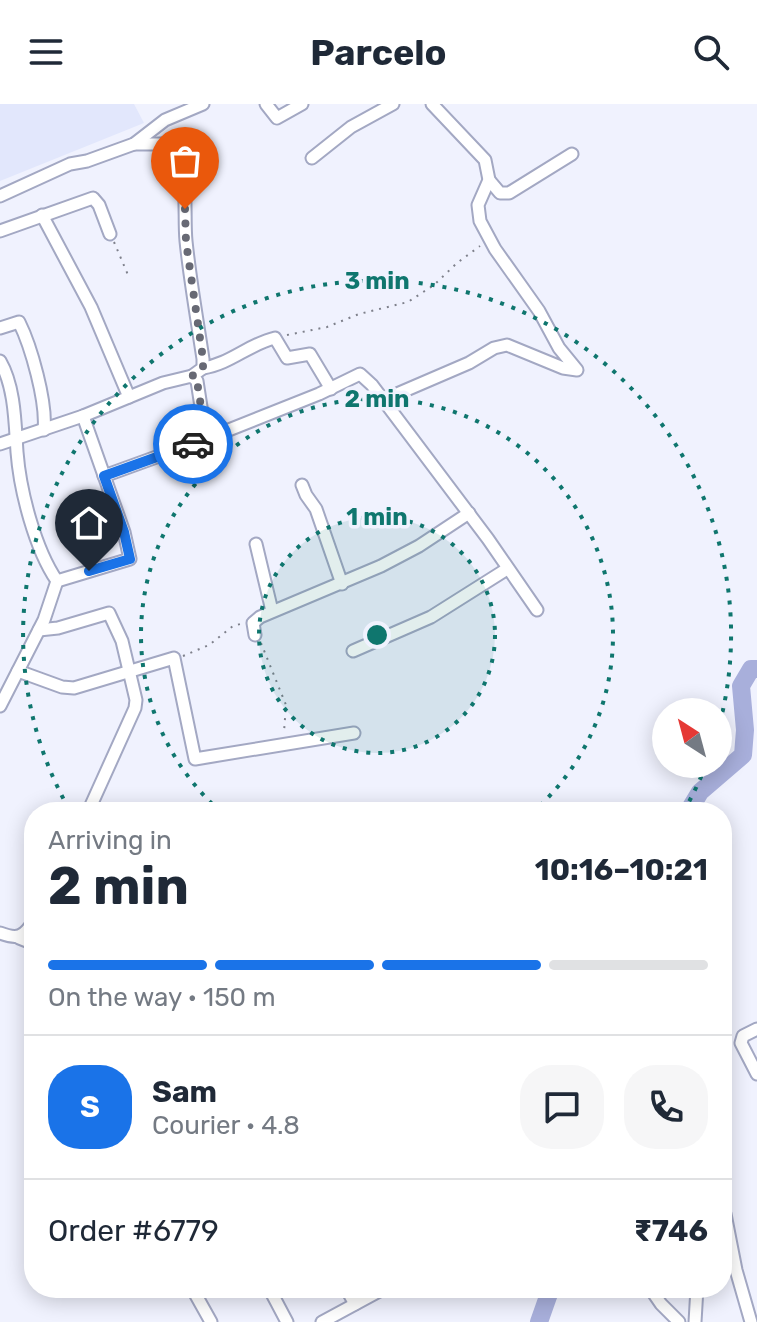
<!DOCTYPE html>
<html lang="en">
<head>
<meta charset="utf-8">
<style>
  :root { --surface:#fff; --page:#f6f6f7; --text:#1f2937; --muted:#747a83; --line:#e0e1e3; --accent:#1a73e8 }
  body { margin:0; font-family:Rubik,sans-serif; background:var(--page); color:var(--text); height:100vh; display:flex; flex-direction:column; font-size:30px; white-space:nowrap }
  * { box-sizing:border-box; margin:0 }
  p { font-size:26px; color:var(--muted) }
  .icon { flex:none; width:44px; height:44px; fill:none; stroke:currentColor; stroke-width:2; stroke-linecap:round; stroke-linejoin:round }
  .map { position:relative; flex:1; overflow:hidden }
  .drawer { position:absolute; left:24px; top:698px; width:708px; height:496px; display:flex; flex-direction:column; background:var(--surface); border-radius:32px; box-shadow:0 4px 20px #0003 }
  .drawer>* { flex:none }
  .needle { width:52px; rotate:324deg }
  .tools { position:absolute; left:652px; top:594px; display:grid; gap:16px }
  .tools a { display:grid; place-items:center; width:80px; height:80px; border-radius:50%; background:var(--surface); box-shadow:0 4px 20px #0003; font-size:40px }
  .pin { position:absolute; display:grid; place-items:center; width:68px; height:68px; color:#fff; margin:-82px -34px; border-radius:50% 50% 50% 0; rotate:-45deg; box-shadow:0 0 8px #0007 }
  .pin .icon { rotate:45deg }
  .courier { position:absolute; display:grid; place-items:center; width:80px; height:80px; margin:-40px; border:6px solid #1a73e8; border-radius:50%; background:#fff; color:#222; box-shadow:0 2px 10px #0007 }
  .headline em { font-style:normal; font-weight:700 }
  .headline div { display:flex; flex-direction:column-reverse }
  .headline { display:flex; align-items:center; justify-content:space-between; height:136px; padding:0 24px }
  h1 { font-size:52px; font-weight:700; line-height:60px }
  .bar { display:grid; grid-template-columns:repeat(4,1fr); gap:12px 8px; align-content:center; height:96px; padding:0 24px }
  .bar i { height:10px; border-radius:6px; background:var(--line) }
  .bar .selected { background:var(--accent) }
  .bar p { grid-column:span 4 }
  .line { display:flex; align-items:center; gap:20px; padding:0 24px; border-top:2px solid var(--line) }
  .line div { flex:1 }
  .round { display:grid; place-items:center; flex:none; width:84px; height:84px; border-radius:32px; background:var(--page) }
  header { display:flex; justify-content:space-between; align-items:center; height:104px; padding:0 24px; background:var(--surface); font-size:36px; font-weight:700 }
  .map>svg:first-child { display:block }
</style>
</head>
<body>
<header><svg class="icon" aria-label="menu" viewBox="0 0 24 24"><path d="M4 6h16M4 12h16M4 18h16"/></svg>Parcelo<svg class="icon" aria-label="search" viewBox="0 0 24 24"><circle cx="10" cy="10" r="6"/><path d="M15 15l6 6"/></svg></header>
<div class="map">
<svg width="757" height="1218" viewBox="0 0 757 1218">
  <rect width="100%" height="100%" fill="#f0f2fe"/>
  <!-- built -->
  <path fill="#e2e7fc" d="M0,0h134l10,19 -144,58z"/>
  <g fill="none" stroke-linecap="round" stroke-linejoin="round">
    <!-- river -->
    <g stroke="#a8afdb" stroke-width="18">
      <path d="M688,708l12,-20 43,-37 2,-25 -4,-44 10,-17h6"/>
      <path d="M539,1218l12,-34"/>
    </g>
    <!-- minor casing -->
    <g stroke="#a3a8c3" stroke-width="15">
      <g id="minor">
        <path d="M266,0l11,14 25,-14"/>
        <path d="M134,40h34c23,24 15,67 18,97 4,39 11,78 17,118v9l-11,8"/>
        <path d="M312,54l39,-31 42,-23"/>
        <path d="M489,76l11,13h9l63,-39"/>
        <path d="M0,92l70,-32 17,-3 47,-17 31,-24 38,-16"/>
        <path d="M42,111l49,92 38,90"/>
        <path d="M0,127l93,-33 6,7 11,29"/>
        <path d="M0,224l19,-6c12,24 28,80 25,108"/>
        <path d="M0,257c15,26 15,62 17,91 3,39 18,97 40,129"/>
        <path d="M203,264c27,-4 46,-24 72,-30l12,20 23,-4 21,35"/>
        <path d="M383,296l86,-37 25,-15 13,-3 56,23 14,2 -18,-22 -20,-37 -44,-62 -15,-28 -2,-16 11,-25 -4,-20 -53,-56"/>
        <path d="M0,340l83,-28 80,-33 29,-7 5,5 9,58 113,-45 41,-20 12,11 116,154 49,71"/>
        <path d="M104,372l102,-37"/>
        <path d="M302,381l4,10 10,14 26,75"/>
        <path d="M256,440l16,67"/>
        <path d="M57,477l73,-22 -6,-27 -41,-116"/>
        <path d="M39,526l19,-2 51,-15 13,28 14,59 -1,8 -47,104"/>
        <path d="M255,531l-2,-12 7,-6 121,-51 38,-20 50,-33"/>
        <path d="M353,547l78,-34 76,-48"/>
        <path d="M18,567l44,16 12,1 100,-30 21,101 159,-26"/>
        <path d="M0,602l44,-86 13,-39"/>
        <path d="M0,829c18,7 23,4 34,-12"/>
        <path d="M19,834l15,6"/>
        <path d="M757,925l-14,7 -2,7 16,31"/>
        <path d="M725,1110l11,56 15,52"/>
        <path d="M192,1184l19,34"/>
        <path d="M269,1184l18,34"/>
        <path d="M346,1184l9,16"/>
        <path d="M650,1184l11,16 18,18"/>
        <path d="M322,1218l63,-34"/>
        <path d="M695,1218l2,-34"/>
      </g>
    </g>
    <!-- path -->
    <g stroke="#7e808b" stroke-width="2" stroke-dasharray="2 6" stroke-linecap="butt">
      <path d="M114,138l14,33"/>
      <path d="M287,231l40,-8 32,-13 49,-12 26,-17 23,-22 23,-17"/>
      <path d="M261,539l25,62 -2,27"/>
      <path d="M183,552l26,-11 24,-19 11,-3"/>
    </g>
    <!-- minor -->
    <use href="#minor" stroke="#fff" stroke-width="11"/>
  </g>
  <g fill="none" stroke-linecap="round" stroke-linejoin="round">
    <!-- done -->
    <path stroke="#676974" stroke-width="8" stroke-dasharray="0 14.4" d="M185,105l1,33 17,117v9l-11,8 5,5 9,58 -13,5"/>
    <!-- route -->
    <path stroke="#1a73e8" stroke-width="10" d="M89,467l41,-12 -6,-27 -20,-56 89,-32"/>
  </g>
  <!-- distance rings -->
  <circle cx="377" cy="531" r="118" fill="#0f766e" fill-opacity=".12"/>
  <g fill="none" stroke="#0f766e" stroke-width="4" stroke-dasharray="4 8">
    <circle cx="377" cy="531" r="118"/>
    <path d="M221 708A236 236 0 1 1 533 708"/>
    <path d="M706 661A354 354 0 0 1 685 705M69 705A354 354 0 1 1 718 626"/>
  </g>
  <circle cx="377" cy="531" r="12" fill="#0f766e" stroke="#f0f2fe" stroke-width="4"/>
  <g font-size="24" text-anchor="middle" font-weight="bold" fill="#0f766e" stroke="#f0f2fe" stroke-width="7" stroke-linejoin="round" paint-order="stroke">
    <text x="377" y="185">3 min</text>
    <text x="377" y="303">2 min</text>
    <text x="377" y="421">1 min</text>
  </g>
</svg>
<div class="tools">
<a><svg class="needle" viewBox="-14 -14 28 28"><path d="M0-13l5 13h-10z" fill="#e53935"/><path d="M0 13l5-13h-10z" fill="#747a83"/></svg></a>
</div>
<div class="pin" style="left:185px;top:105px;background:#ea580c"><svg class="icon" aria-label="bag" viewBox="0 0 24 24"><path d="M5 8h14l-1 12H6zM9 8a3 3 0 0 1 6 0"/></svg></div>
<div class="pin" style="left:89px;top:467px;background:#1f2937"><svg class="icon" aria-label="home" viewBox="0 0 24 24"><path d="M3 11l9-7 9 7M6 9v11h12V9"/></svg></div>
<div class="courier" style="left:193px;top:340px"><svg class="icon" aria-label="car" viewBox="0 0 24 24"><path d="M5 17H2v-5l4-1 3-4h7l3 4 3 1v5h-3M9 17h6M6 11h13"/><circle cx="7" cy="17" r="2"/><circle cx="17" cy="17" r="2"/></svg></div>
<section class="drawer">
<div class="headline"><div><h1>2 min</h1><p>Arriving in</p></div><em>10:16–10:21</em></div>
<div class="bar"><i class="selected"></i><i class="selected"></i><i class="selected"></i><i></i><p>On the way · 150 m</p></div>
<div class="line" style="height:144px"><b class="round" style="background:var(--accent);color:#fff">S</b><div><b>Sam</b><p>Courier · 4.8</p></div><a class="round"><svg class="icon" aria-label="chat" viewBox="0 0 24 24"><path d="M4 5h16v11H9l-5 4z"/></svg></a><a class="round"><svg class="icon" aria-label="phone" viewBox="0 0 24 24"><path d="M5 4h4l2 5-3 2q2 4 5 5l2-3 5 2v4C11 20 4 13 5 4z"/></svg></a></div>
<div class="line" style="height:104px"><div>Order #6779</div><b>₹746</b></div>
</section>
</div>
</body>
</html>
